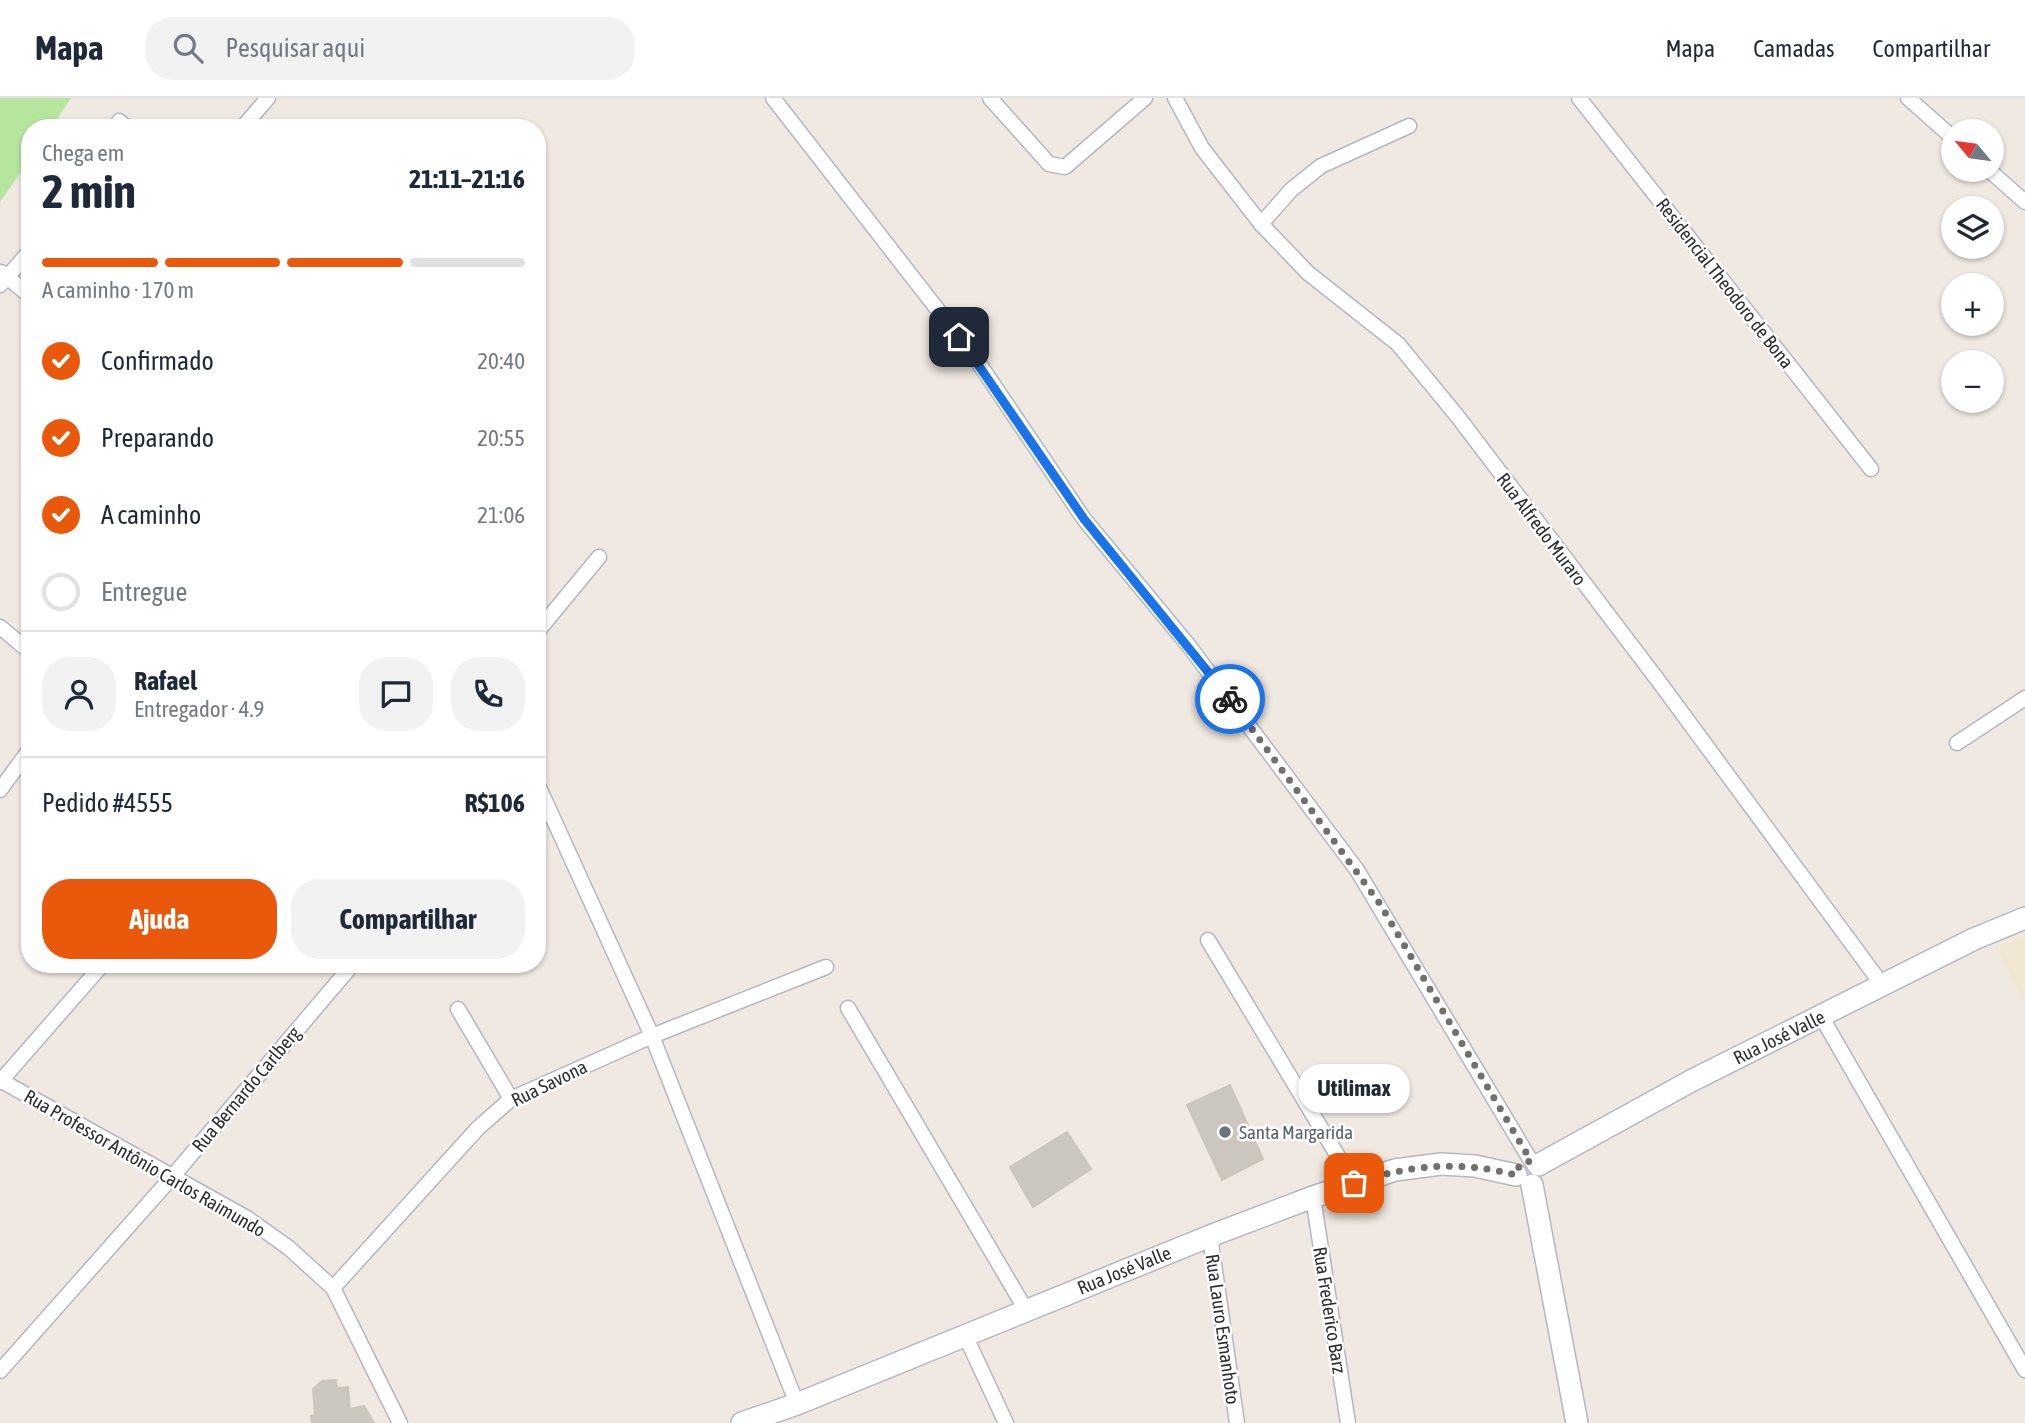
<!DOCTYPE html>
<html lang="pt">
<head>
<meta charset="utf-8">
<style>
  :root { --surface:#fff; --page:#f2f2f3; --text:#1f2937; --muted:#747a83; --line:#e0e1e3; --accent:#ea580c }
  body { margin:0; font-family:"Asap Condensed",sans-serif; background:var(--page); color:var(--text); height:100vh; display:flex; flex-direction:column; font-size:26px; white-space:nowrap }
  * { box-sizing:border-box; margin:0 }
  p { font-size:23px; color:var(--muted) }
  .icon { flex:none; width:38px; height:38px; fill:none; stroke:currentColor; stroke-width:2; stroke-linecap:round; stroke-linejoin:round }
  .map { position:relative; flex:1; overflow:hidden }
  .drawer { position:absolute; left:21px; top:21px; width:525px; height:854px; display:flex; flex-direction:column; background:var(--surface); border-radius:28px; box-shadow:0 2px 5px #0004 }
  .drawer>* { flex:none }
  .needle { width:46px; rotate:299deg }
  .controls { position:absolute; left:1941px; top:21px; display:grid; gap:14px }
  .controls a { display:grid; place-items:center; width:63px; height:63px; border-radius:50%; background:var(--surface); box-shadow:0 2px 5px #0004; font-size:35px }
  .pin { position:absolute; display:grid; place-items:center; width:60px; height:60px; color:#fff; margin:-30px; border-radius:14px; box-shadow:0 4px 10px #0006 }
  .courier { position:absolute; display:grid; place-items:center; width:70px; height:70px; margin:-35px; border:5px solid #1a73e8; border-radius:50%; background:#fff; color:#222; box-shadow:0 2px 9px #0007 }
  .bubble { position:absolute; height:49px; border-radius:24px; background:var(--surface); box-shadow:0 2px 5px #0004; font-size:23px; font-weight:700; line-height:49px; text-align:center }
  .headline em { font-style:normal; font-weight:700 }
  .headline div { display:flex; flex-direction:column-reverse }
  .headline { display:flex; align-items:center; justify-content:space-between; height:119px; padding:0 21px }
  h1 { font-size:46px; font-weight:700; line-height:52px }
  .bar { display:grid; grid-template-columns:repeat(4,1fr); gap:10px 7px; align-content:center; height:84px; padding:0 21px }
  .bar i { height:9px; border-radius:5px; background:var(--line) }
  .bar .current { background:var(--accent) }
  .bar p { grid-column:span 4 }
  .line { display:flex; align-items:center; gap:18px; padding:0 21px; border-top:2px solid var(--line) }
  .line div { flex:1 }
  .round { display:grid; place-items:center; flex:none; width:74px; height:74px; border-radius:28px; background:var(--page) }
  ol { padding:0 21px; list-style:none }
  li { display:flex; align-items:center; gap:21px; height:77px }
  li p { margin-inline-start:auto }
  li .icon { padding:7px; border-radius:50%; background:var(--accent); color:#fff; stroke-width:4 }
  li:last-child { color:var(--muted) }
  li i { width:38px; height:38px; border:4px solid var(--line); border-radius:50% }
  .action { display:flex; gap:14px; margin-top:auto; padding:14px 21px }
  .action a { flex:1; height:80px; border-radius:28px; background:var(--accent); color:#fff; font-size:28px; font-weight:700; line-height:80px; text-align:center }
  .action a+a { background:var(--page); color:var(--text) }
  header { display:flex; align-items:center; gap:42px; box-sizing:border-box; height:98px; padding:0 35px; background:var(--surface); border-bottom:2px solid var(--line) }
  header strong { font-size:33px }
  nav { display:flex; gap:38px; margin-inline-start:auto; font-size:24px }
  .search { width:490px; height:63px; background:var(--page); display:flex; align-items:center; gap:18px; box-sizing:border-box; padding:0 24px; border-radius:28px; color:var(--muted); font-size:26px }
  .map>svg:first-child { display:block }
</style>
</head>
<body>
<header>
<strong>Mapa</strong>
<div class="search"><svg class="icon" aria-label="search" viewBox="0 0 24 24"><circle cx="10" cy="10" r="6"/><path d="M15 15l6 6"/></svg>Pesquisar aqui</div>
<nav><a>Mapa</a><a>Camadas</a><a>Compartilhar</a></nav>
</header>
<div class="map">
<svg width="2025" height="1325" viewBox="0 0 2025 1325">
  <rect width="100%" height="100%" fill="#efe9e1"/>
  <!-- education -->
  <path fill="#f0e6d1" d="M2025,837v69l-29,-57z"/>
  <!-- green -->
  <path fill="#b6e59e" d="M0,0h71l-20,30h-21v31l-30,43z"/>
  <!-- building -->
  <g fill="#cbc7bf" stroke="#cbc5ba" stroke-width="2">
    <path d="M1230,987l33,74 -41,21 -35,-75z"/>
    <path d="M1067,1034l24,37 -58,38 -23,-40z"/>
    <path d="M336,1282l1,8 11,-1 2,22 14,-3 10,17h-62l-1,-7 4,-1 -2,-26 9,-8z"/>
  </g>
  <g fill="none" stroke-linecap="round" stroke-linejoin="round">
    <!-- street casing -->
    <g stroke="#b4b7c1" stroke-width="17">
      <g id="street">
        <path d="M773,0l203,261 108,160 105,127 168,224 174,291"/>
        <path d="M990,0l59,66 16,3 80,-69"/>
        <path d="M1175,0l27,50 59,76 47,49 90,71 60,73 202,266 223,303"/>
        <path d="M1579,0l292,371"/>
        <path d="M1908,0l45,40"/>
        <path d="M119,23l8,7"/>
        <path d="M242,30l26,-30"/>
        <path d="M1989,72l36,32"/>
        <path d="M1261,126l30,-34 30,-24 88,-40"/>
        <path d="M1,174l29,24"/>
        <path d="M0,187l30,-34"/>
        <path d="M0,529l30,25"/>
        <path d="M537,534l62,-75"/>
        <path d="M1957,645l68,-45"/>
        <path d="M537,685l115,253 145,368"/>
        <path d="M0,692l30,-41"/>
        <path d="M1208,842l146,243"/>
        <path d="M848,910l178,302"/>
        <path d="M458,911l53,90"/>
        <path d="M1821,918l204,354"/>
        <path d="M0,982l247,138 42,30 44,40 67,135"/>
        <path d="M0,984l103,-118"/>
        <path d="M1313,1099l35,226"/>
        <path d="M1210,1138l27,187"/>
        <path d="M333,1190l145,-160 33,-29 141,-63 174,-69"/>
        <path d="M965,1237l41,88"/>
        <path d="M0,1273l173,-195 180,-212"/>
      </g>
    </g>
    <!-- secondary casing -->
    <g stroke="#b4b7c1" stroke-width="24">
      <g id="secondary">
        <path d="M1538,1067l153,-84 283,-142 51,-21"/>
        <path d="M1532,1087l45,238"/>
        <path d="M742,1325l55,-19 413,-168 103,-39 82,-27 46,-6 34,2 41,9"/>
      </g>
    </g>
    <!-- street -->
    <use href="#street" stroke="#fff" stroke-width="14"/>
    <!-- secondary -->
    <use href="#secondary" stroke="#fff" stroke-width="21"/>
  </g>
  <g fill="none" stroke-linecap="round" stroke-linejoin="round">
    <!-- done -->
    <path stroke="#726f6d" stroke-width="7" stroke-dasharray="0 12.6" d="M1230,601l150,205 151,257 -11,3 -4,11c-57,-15 -106,-10 -162,8"/>
    <!-- route -->
    <path stroke="#1a73e8" stroke-width="9" d="M959,239l125,182 146,180"/>
  </g>
  <!-- markers -->
  <circle fill="#6b7280" stroke="#fff" stroke-width="2.5" cx="1225" cy="1034" r="7"/>
  <g text-anchor="middle" dominant-baseline="central" stroke-width="5" stroke-linejoin="round" paint-order="stroke">
    <!-- street labels -->
    <g font-size="19" fill="#2e2e2e" stroke="#fff">
      <text transform="translate(1725 185) rotate(52)">Residencial Theodoro de Bona</text>
      <text transform="translate(1542 431) rotate(53)">Rua Alfredo Muraro</text>
      <text transform="translate(1779 939) rotate(-26)">Rua José Valle</text>
      <text transform="translate(549 985) rotate(-26)">Rua Savona</text>
      <text transform="translate(246 991) rotate(-50)">Rua Bernardo Carlberg</text>
      <text transform="translate(145 1065) rotate(30)">Rua Professor Antônio Carlos Raimundo</text>
      <text transform="translate(1124 1172) rotate(-22)">Rua José Valle</text>
      <text transform="translate(1330 1212) rotate(81)">Rua Frederico Barz</text>
      <text transform="translate(1223 1231) rotate(82)">Rua Lauro Esmanhoto</text>
    </g>
    <!-- worship labels -->
    <g font-size="19" fill="#5b616d" stroke="#fff" text-anchor="start">
      <text x="1239" y="1034">Santa Margarida</text>
    </g>
  </g>
</svg>
<div class="controls">
<a><svg class="needle" viewBox="-14 -14 28 28"><path d="M0-13l5 13h-10z" fill="#e53935"/><path d="M0 13l5-13h-10z" fill="#747a83"/></svg></a>
<a><svg class="icon" aria-label="layers" viewBox="0 0 24 24"><path d="M12 4l9 5-9 5-9-5zM3 14l9 5 9-5"/></svg></a>
<a>+</a>
<a>−</a>
</div>
<div class="pin" style="left:1354px;top:1085px;background:#ea580c"><svg class="icon" aria-label="bag" viewBox="0 0 24 24"><path d="M5 8h14l-1 12H6zM9 8a3 3 0 0 1 6 0"/></svg></div>
<div class="pin" style="left:959px;top:239px;background:#1f2937"><svg class="icon" aria-label="home" viewBox="0 0 24 24"><path d="M3 11l9-7 9 7M6 9v11h12V9"/></svg></div>
<div class="courier" style="left:1230px;top:601px"><svg class="icon" aria-label="bike" viewBox="0 0 24 24"><circle cx="6" cy="16" r="4"/><circle cx="18" cy="16" r="4"/><path d="M6 16l4-8h5l3 8M10 8l3 8H6M13 5h3"/></svg></div>
<div class="bubble" style="left:1298px;top:966px;width:112px">Utilimax</div>
<section class="drawer">
<div class="headline"><div><h1>2 min</h1><p>Chega em</p></div><em>21:11–21:16</em></div>
<div class="bar"><i class="current"></i><i class="current"></i><i class="current"></i><i></i><p>A caminho · 170 m</p></div>
<ol>
<li><svg class="icon" aria-label="check" viewBox="0 0 24 24"><path d="M5 12l5 5 9-10"/></svg>Confirmado<p>20:40</p></li>
<li><svg class="icon" aria-label="check" viewBox="0 0 24 24"><path d="M5 12l5 5 9-10"/></svg>Preparando<p>20:55</p></li>
<li><svg class="icon" aria-label="check" viewBox="0 0 24 24"><path d="M5 12l5 5 9-10"/></svg>A caminho<p>21:06</p></li>
<li><i></i>Entregue</li>
</ol>
<div class="line" style="height:126px"><a class="round"><svg class="icon" aria-label="person" viewBox="0 0 24 24"><circle cx="12" cy="8" r="4"/><path d="M4 21q1-7 8-7t8 7"/></svg></a><div><b>Rafael</b><p>Entregador · 4.9</p></div><a class="round"><svg class="icon" aria-label="chat" viewBox="0 0 24 24"><path d="M4 5h16v11H9l-5 4z"/></svg></a><a class="round"><svg class="icon" aria-label="phone" viewBox="0 0 24 24"><path d="M5 4h4l2 5-3 2q2 4 5 5l2-3 5 2v4C11 20 4 13 5 4z"/></svg></a></div>
<div class="line" style="height:91px"><div>Pedido #4555</div><b>R$106</b></div>
<div class="action"><a>Ajuda</a><a>Compartilhar</a></div>
</section>
</div>
</body>
</html>
